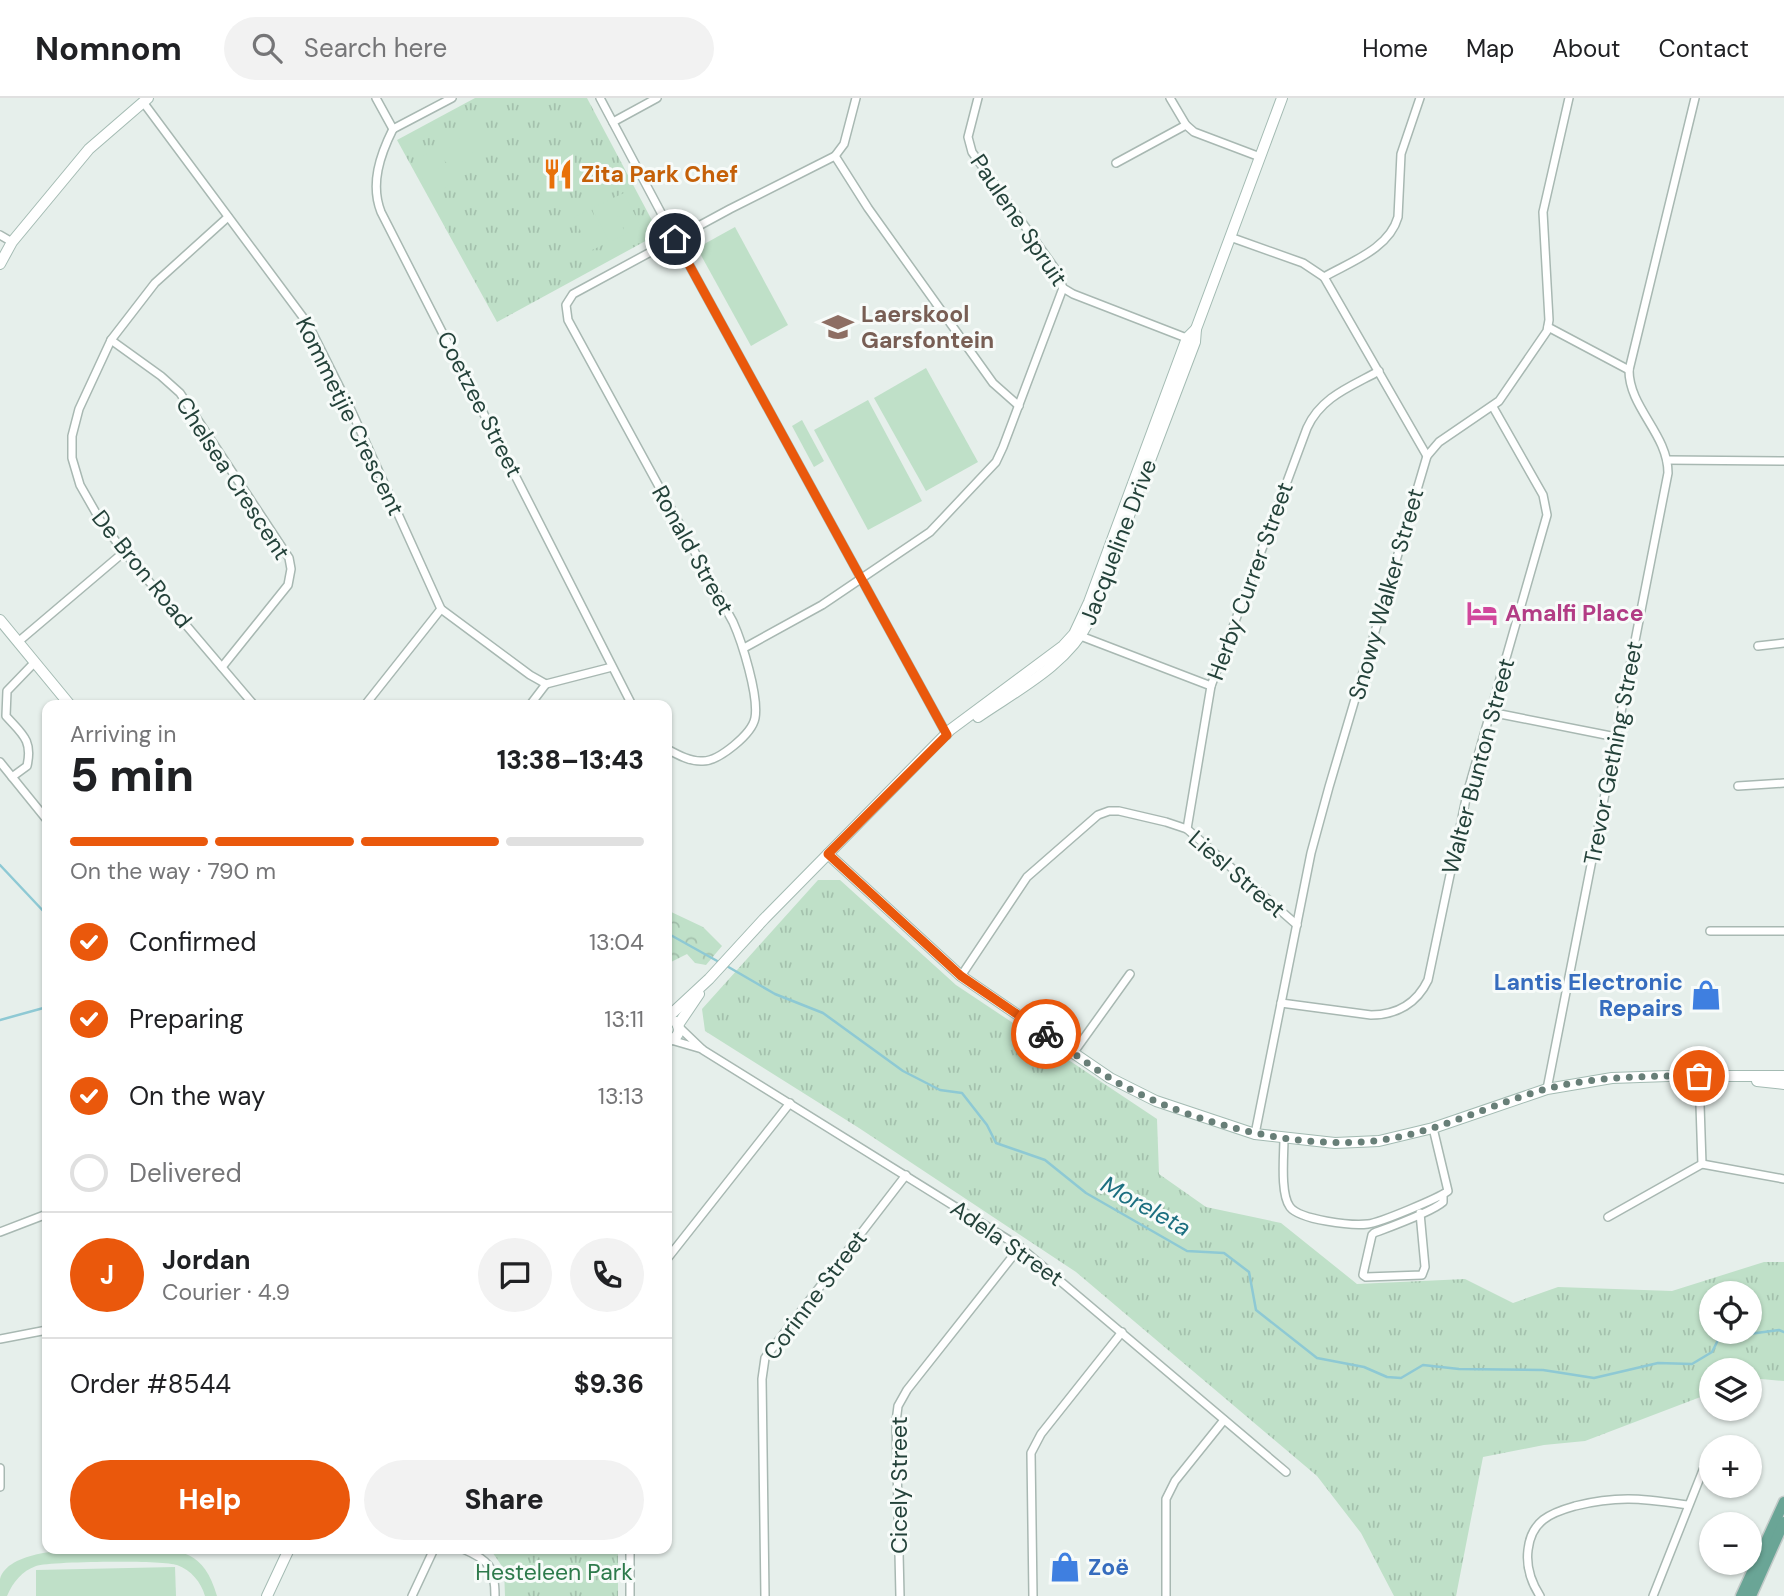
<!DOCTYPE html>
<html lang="en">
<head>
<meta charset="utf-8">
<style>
  :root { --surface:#fff; --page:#f2f2f2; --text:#202124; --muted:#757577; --line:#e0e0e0; --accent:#ea580c }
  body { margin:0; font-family:"DM Sans",sans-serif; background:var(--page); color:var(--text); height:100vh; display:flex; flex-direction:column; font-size:26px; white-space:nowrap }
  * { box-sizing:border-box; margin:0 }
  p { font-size:23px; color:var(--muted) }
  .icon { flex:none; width:38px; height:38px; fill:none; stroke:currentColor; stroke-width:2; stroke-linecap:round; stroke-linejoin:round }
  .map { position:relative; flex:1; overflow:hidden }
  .details { position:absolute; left:42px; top:602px; width:630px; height:854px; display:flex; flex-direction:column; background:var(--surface); border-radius:14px; box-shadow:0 2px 5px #0004 }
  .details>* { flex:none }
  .fabs { position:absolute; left:1699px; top:1183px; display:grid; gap:14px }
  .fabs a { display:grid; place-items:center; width:63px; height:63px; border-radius:50%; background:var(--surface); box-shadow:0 2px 5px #0004; font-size:35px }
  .pin { position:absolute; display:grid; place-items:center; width:60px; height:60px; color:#fff; margin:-30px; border:4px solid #fff; border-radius:50%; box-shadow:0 2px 7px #0007 }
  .courier { position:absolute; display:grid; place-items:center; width:70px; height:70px; margin:-35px; border:5px solid #ea580c; border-radius:50%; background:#fff; color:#222; box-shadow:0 2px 9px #0007 }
  .summary em { font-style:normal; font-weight:800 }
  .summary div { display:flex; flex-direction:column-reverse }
  .summary { display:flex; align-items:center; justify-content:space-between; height:119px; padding:0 28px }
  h1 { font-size:46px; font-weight:800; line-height:52px }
  .bar { display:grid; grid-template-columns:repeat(4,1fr); gap:10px 7px; align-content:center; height:84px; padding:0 28px }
  .bar i { height:9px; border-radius:5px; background:var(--line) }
  .bar .selected { background:var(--accent) }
  .bar p { grid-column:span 4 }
  .line { display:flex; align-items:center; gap:18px; padding:0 28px; border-top:2px solid var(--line) }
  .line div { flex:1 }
  .round { display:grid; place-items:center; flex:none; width:74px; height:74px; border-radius:37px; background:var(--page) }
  ol { padding:0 28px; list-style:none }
  li { display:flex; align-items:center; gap:21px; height:77px }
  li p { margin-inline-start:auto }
  li .icon { padding:7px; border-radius:50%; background:var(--accent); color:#fff; stroke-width:4 }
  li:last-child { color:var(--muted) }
  li i { width:38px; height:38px; border:4px solid var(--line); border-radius:50% }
  .action { display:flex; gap:14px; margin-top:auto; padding:14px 28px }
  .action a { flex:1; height:80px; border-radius:42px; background:var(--accent); color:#fff; font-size:28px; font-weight:800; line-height:80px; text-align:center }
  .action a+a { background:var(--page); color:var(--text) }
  header { display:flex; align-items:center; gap:42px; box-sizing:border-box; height:98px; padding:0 35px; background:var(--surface); border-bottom:2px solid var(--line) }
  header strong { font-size:33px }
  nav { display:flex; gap:38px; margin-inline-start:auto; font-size:24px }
  .search { width:490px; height:63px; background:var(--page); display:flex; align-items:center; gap:18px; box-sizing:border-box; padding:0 24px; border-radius:38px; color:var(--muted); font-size:26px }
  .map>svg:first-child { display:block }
</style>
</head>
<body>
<header>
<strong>Nomnom</strong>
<div class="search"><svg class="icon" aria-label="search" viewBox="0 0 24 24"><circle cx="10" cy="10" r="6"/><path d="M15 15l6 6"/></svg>Search here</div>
<nav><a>Home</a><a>Map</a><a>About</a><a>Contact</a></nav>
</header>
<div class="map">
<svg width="1784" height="1498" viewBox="0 0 1784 1498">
  <defs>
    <pattern id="forest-crowns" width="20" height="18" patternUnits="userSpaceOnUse" patternTransform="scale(1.75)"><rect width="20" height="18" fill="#bfe0c8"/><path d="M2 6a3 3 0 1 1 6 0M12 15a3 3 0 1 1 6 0" fill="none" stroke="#a4c1ad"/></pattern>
    <pattern id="park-tufts" width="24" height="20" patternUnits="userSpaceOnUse" patternTransform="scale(1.75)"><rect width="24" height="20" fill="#bfe0c8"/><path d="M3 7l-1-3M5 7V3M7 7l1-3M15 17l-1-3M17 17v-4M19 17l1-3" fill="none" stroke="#a4c1ad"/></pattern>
  </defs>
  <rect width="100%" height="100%" fill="#e6efeb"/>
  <!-- forest -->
  <path fill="url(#forest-crowns)" d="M667,812l36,17 19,19 -16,19 -11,-2 -8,-9 -18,9 -2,-2z"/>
  <!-- park -->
  <g fill="url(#park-tufts)" fill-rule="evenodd">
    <path d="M475,0h112l69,130 -5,10 -154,84 -100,-182z"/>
    <path d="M818,782h22l116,105 201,134 2,55 47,33 75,16 76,61 108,-5 48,24 45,-16 114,4 92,-29h20v119l-34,-3v-8h-38l-1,23 -126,48 -41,4 -61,12 -27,139h-62l-33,-63 -44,-57 -241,-204 -217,-144 -154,-97 -3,-22zM1712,1195h38v39h-38z"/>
    <path d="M490,1451h128v47h-113l-1,-27z"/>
  </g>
  <!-- garden -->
  <g fill="#bfe0c8">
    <path d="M469,32l13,14 -29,26 -13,-14z"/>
    <path d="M430,54l18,34 -17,9 -18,-34z"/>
    <path d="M624,95l17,34 -14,6 -16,-34z"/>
    <path d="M610,102l16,34 -17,8 -17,-34z"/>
    <path d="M591,111l16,34 -17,8 -16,-34z"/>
    <path d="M735,129l53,98 -37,21 -54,-98z"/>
    <path d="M926,270l52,94 -52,29 -52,-93z"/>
    <path d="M868,302l54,101 -54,29 -54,-100z"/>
    <path d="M802,322l22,41 -10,6 -22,-41z"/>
    <path d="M133,1451c44,0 70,-2 84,47h-12c-4,-14 -14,-26 -28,-31 -14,-5 -126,-4 -141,1 -14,5 -23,16 -29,30h-7c0,-5 0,-12 0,-17 11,-36 103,-29 133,-30z"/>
    <path d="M175,1469l1,29h-140v-26z"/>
  </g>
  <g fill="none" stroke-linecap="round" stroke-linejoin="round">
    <!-- stream -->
    <g stroke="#8ec9d4" stroke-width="2.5">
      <path d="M0,767l47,50"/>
      <path d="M667,835l52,29"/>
      <path d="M725,867l50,29 48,19 80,58 37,19 22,3 25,32 9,18 49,17 41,33 101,58 37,2 25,19 7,38 61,48 47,9 23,10 14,1 22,-13 36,4 84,1 51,8 64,-15 34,1 20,-12 7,-14 60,-8 5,2"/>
      <path d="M0,922l47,-13"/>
    </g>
    <!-- street casing -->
    <g stroke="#a8b8b2" stroke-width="10">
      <g id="street">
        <path d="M376,0l17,31"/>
        <path d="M600,0l75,141 272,496"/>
        <path d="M978,0l-10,39 4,15 84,118 7,18 10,6 116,45"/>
        <path d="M1170,0l16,27 8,7 66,25"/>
        <path d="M143,4l165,222 43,86 90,199 89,66 16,9 66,-17"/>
        <path d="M613,24l44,-24"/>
        <path d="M393,31c-13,26 -23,55 -12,83l251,493"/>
        <path d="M393,31l59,-31"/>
        <path d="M835,58l33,52 125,175 26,23"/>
        <path d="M1116,65l70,-38"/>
        <path d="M228,119l-73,66 -44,57 -32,69 -7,27v22l8,27 20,35 24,32 130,153"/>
        <path d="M0,137l12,7"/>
        <path d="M1230,139l73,26 21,14 103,179"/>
        <path d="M1324,179c26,-15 65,-28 74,-60l3,-63 19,-56"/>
        <path d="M1548,229l81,43"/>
        <path d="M111,242l50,36 19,17 109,165 2,11 -3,16 -66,82"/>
        <path d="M1667,362l117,1"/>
        <path d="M1078,537l133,51"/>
        <path d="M18,544l106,-90"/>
        <path d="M1758,548l26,-3"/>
        <path d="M744,550l78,-43 108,-73 66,-70 7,-15 60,-159"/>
        <path d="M365,607l76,-96"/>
        <path d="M530,607l16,-21"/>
        <path d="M1490,614l126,25"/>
        <path d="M667,651c11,6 24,13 36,12 16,0 49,-27 52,-43 4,-22 -13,-76 -22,-96l-165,-302 -2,-15 7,-11 157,-85 105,-53 9,-12 12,-46"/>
        <path d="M0,664l47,58"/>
        <path d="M12,679l15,-11c6,-26 -5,-32 -21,-50l1,-25 27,-28"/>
        <path d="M1738,688l46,-3"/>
        <path d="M1187,731l24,-143 96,-258c14,-31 43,-41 72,-57"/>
        <path d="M1710,833h74"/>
        <path d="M961,878l66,-99 71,-62 11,-4h10l47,11 21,7 110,96"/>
        <path d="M1281,905l90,12c26,0 46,-12 57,-35l39,-186 80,-279 -4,-20 -50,-88"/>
        <path d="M679,929l24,23 317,197 266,225"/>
        <path d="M671,942l31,9"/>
        <path d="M1074,954l56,-78"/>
        <path d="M1699,977l3,89"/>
        <path d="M1547,991l121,-616c0,-39 -39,-65 -39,-103l66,-272"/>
        <path d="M1255,1036l56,-281 18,-66 98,-331 12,-14 60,-41 48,-70 2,-11 -6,-108 26,-114"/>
        <path d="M1284,1040c0,17 -4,56 6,69 10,13 62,19 78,17 11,-1 71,-26 80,-33l-15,-63"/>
        <path d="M1420,1115l5,54 -3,8 -56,2 -3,-2 1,-5 8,-35 2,-2c16,-6 58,-21 69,-31v-7"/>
        <path d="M1608,1119l94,-53 82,15"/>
        <path d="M0,1134l47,-18"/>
        <path d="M667,1161l123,-156"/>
        <path d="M0,1241l47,-9"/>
        <path d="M0,1370v19"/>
        <path d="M463,1451c26,11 32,18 32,47"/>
        <path d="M630,1451v47"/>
        <path d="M412,1498l22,-47"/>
        <path d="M765,1498l-3,-217 3,-21 141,-183"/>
        <path d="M900,1498l-4,-174 2,-16 9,-16 113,-143"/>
        <path d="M1033,1498l-2,-143 10,-19 81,-102"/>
        <path d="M1166,1498v-97l9,-18 49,-61"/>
        <path d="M1540,1498c-9,-14 -14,-30 -12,-46 3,-29 22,-37 47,-44 45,-11 68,-7 113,-1"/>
        <path d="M1653,1498l52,-131"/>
      </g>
    </g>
    <!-- secondary casing -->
    <g stroke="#a4bbb3" stroke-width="12">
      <g id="secondary">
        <path d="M0,166l12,-22 77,-93 59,-51"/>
        <path d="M0,522l70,85"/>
        <path d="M978,619c39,-27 89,-52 111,-96l106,-279 1,-13 86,-231"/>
        <path d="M828,756l133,122 149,102 46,23 99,33 80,9 44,-2 54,-13 114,-39 65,-11 56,-2h116"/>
        <path d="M667,920l42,-39 55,-60 186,-189 113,-84 11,-12 15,-32 98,-264 9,-9"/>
        <path d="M678,927l21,-31"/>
        <path d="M667,942c11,0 15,-10 9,-18"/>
        <path d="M1757,983l27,3"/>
        <path d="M267,1498l22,-47"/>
      </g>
    </g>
    <!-- primary casing -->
    <g stroke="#c2cac8" stroke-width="13">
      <g id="primary">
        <path d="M1741,1498l43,-94"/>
        <path d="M1751,1498l33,-74"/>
      </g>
    </g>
    <!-- street -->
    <use href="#street" stroke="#fff" stroke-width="7"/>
    <!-- secondary -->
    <use href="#secondary" stroke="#fff" stroke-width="10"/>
    <!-- primary -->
    <use href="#primary" stroke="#6aa596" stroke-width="10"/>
  </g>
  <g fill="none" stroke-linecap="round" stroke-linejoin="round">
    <!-- done -->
    <path stroke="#687f78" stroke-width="7" stroke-dasharray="0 12.6" d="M1046,936c26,17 52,39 80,53 76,40 188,68 273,50 50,-11 97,-34 147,-48 49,-13 103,-13 153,-13"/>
    <!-- route -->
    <path stroke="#ea580c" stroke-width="9" d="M675,141l272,496 -119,119 133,122 85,58"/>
  </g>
  <!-- icons -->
  <defs>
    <g id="restaurant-bare" transform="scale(2.415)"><path d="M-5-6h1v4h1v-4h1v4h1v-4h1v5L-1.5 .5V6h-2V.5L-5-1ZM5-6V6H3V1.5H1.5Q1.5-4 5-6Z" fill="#e8710a" stroke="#f7fbf9" stroke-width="2.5" paint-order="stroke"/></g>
    <g id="school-bare" transform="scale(2.415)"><path d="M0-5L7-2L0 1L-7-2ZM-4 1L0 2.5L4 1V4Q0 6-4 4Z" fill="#8d6e63" stroke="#f7fbf9" stroke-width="2.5" paint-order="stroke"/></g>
    <g id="hotel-bare" transform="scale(2.415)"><path d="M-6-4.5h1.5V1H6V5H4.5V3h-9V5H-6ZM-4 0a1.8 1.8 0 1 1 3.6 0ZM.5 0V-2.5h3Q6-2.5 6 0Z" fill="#d1479c" stroke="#f7fbf9" stroke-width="2.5" paint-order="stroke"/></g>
    <g id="shop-bare" transform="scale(2.415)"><path d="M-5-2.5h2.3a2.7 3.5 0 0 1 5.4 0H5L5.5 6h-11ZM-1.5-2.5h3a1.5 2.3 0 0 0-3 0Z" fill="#3f7fe0" stroke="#f7fbf9" stroke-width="2.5" paint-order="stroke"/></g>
  </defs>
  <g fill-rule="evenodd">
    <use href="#restaurant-bare" x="558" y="76"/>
    <use href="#school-bare" x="838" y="229"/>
    <use href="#hotel-bare" x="1482" y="515"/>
    <use href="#shop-bare" x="1706" y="897"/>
    <use href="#shop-bare" x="1065" y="1469"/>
  </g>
  <g text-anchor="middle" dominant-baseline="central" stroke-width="6" stroke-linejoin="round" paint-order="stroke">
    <!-- food labels -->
    <g font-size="23" font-weight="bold" fill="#c56008" stroke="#f7fbf9" text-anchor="start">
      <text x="581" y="76">Zita Park Chef</text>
    </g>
    <!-- street labels -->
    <g font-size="23" fill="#24423a" stroke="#f7fbf9">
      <text transform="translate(1019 122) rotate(56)">Paulene Spruit</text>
      <text transform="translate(480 306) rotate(63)">Coetzee Street</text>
      <text transform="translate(350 318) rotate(64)">Kommetjie Crescent</text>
      <text transform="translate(233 380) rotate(57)">Chelsea Crescent</text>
      <text transform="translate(1118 444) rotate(-69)">Jacqueline Drive</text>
      <text transform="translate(693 452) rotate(61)">Ronald Street</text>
      <text transform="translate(142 471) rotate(51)">De Bron Road</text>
      <text transform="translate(1250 483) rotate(-70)">Herby Currer Street</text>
      <text transform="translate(1386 496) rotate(-74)">Snowy Walker Street</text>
      <text transform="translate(1613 655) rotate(-79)">Trevor Gething Street</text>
      <text transform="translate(1478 668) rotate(-75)">Walter Bunton Street</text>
      <text transform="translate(1237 776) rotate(41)">Liesl Street</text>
      <text transform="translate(1007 1145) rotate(35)">Adela Street</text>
      <text transform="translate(815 1197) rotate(-53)">Corinne Street</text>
      <text transform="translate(899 1387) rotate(-90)">Cicely Street</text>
    </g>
    <!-- education labels -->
    <g font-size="23" font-weight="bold" fill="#785e54" stroke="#f7fbf9" text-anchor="start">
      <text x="861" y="216">Laerskool<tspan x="861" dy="26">Garsfontein</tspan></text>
    </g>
    <!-- hotel labels -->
    <g font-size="23" font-weight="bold" fill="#b23c85" stroke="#f7fbf9" text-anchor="start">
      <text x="1505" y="515">Amalfi Place</text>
    </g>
    <!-- shop labels -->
    <g font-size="23" font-weight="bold" fill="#366cbe" stroke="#f7fbf9" text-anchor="end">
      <text x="1683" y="884">Lantis Electronic<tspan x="1683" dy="26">Repairs</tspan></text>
      <text x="1088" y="1469" text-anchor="start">Zoë</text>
    </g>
    <!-- park labels -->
    <g font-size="23" fill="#2d7a4b" stroke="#f7fbf9">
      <text x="554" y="1474">Hesteleen Park</text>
    </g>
    <!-- water labels -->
    <g font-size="24" font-style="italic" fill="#1c6f80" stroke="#f7fbf9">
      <text transform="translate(1146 1108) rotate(29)">Moreleta</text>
    </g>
  </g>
</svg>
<div class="fabs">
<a><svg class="icon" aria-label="locate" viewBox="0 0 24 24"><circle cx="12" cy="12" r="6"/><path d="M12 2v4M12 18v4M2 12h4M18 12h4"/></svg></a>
<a><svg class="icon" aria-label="layers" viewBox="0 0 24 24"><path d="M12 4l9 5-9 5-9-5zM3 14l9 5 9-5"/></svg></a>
<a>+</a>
<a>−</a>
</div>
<div class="pin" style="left:1699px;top:978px;background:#ea580c"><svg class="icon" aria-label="bag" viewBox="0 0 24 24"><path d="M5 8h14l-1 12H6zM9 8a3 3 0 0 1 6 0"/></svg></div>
<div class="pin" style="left:675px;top:141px;background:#1f2937"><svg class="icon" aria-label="home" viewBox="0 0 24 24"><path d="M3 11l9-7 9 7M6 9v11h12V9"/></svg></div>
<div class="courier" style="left:1046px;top:936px"><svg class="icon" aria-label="bike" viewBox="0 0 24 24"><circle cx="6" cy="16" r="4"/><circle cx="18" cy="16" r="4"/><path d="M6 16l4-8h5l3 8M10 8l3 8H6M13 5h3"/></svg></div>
<section class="details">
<div class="summary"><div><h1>5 min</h1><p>Arriving in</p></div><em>13:38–13:43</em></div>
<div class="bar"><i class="selected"></i><i class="selected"></i><i class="selected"></i><i></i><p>On the way · 790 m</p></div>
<ol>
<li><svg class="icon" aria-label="check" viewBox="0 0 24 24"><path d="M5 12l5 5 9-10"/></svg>Confirmed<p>13:04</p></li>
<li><svg class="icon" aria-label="check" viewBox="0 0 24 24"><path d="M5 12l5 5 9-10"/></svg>Preparing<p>13:11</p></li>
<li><svg class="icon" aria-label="check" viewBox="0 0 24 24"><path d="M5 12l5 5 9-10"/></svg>On the way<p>13:13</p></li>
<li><i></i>Delivered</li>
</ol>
<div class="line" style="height:126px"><b class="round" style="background:var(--accent);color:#fff">J</b><div><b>Jordan</b><p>Courier · 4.9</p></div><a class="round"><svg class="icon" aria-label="chat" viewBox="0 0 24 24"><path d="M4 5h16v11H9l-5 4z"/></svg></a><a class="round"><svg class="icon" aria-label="phone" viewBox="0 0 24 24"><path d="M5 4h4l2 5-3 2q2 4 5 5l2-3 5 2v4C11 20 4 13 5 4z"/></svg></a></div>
<div class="line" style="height:91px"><div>Order #8544</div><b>$9.36</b></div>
<div class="action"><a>Help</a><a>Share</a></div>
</section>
</div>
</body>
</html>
